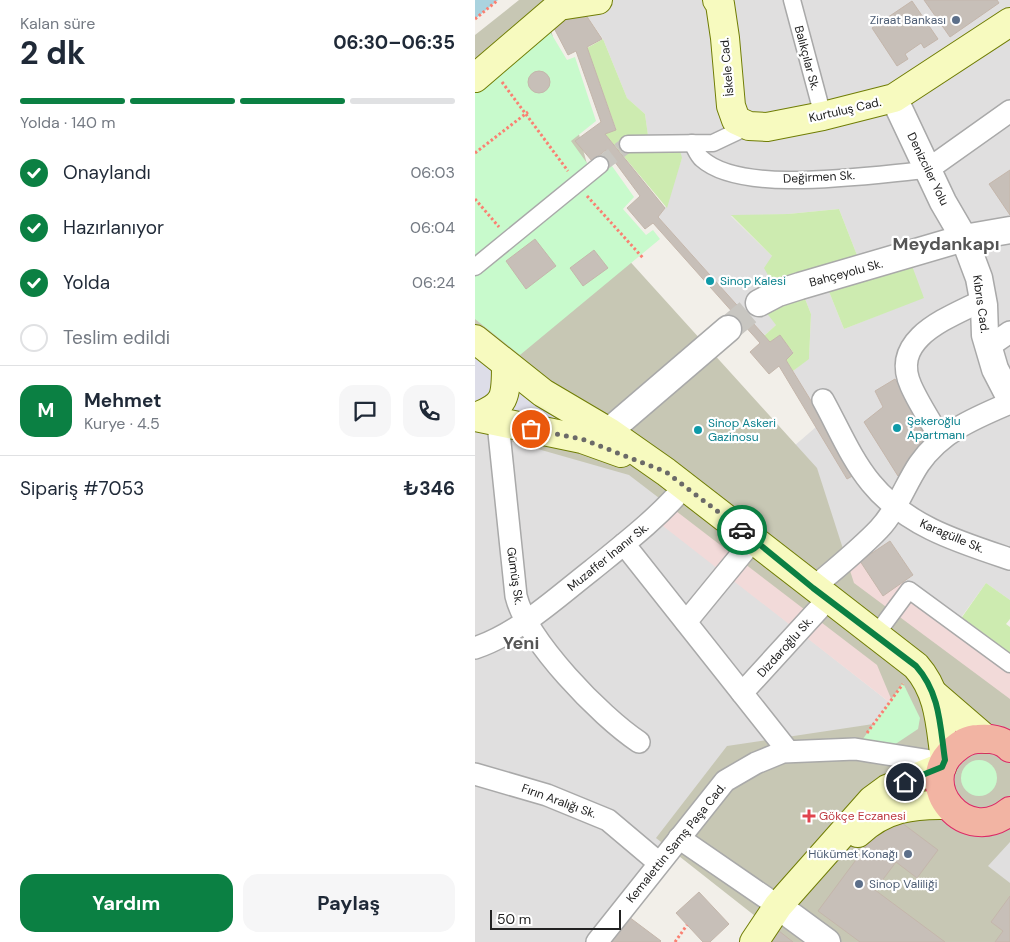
<!DOCTYPE html>
<html lang="tr">
<head>
<meta charset="utf-8">
<style>
  :root { --surface:#fff; --page:#f6f6f7; --text:#1f2937; --muted:#747a83; --line:#e0e1e3; --accent:#0b8043 }
  body { margin:0; font-family:"DM Sans",sans-serif; background:var(--page); color:var(--text); height:100vh; display:flex; flex-direction:column; font-size:19px; white-space:nowrap }
  * { box-sizing:border-box; margin:0 }
  p { font-size:16px; color:var(--muted) }
  .icon { flex:none; width:28px; height:28px; fill:none; stroke:currentColor; stroke-width:2; stroke-linecap:round; stroke-linejoin:round }
  .map { position:relative; flex:1; overflow:hidden }
  .sheet { display:flex; flex-direction:column; background:var(--surface); width:475px }
  .sheet>* { flex:none }
  .scale { position:absolute; left:15px; bottom:12px; width:131px; box-sizing:border-box; padding-left:5px; border:2px solid #222; border-top:0; font-size:14px; line-height:18px; white-space:nowrap; color:#222; -webkit-text-stroke:4px #fff; paint-order:stroke }
  .pin { position:absolute; display:grid; place-items:center; width:42px; height:42px; color:#fff; margin:-21px; border:2px solid #fff; border-radius:50%; box-shadow:0 1px 5px #0007 }
  .courier { position:absolute; display:grid; place-items:center; width:50px; height:50px; margin:-25px; border:4px solid #0b8043; border-radius:50%; background:#fff; color:#222; box-shadow:0 1px 6px #0007 }
  .summary em { font-style:normal; font-weight:700 }
  .summary div { display:flex; flex-direction:column-reverse }
  .summary { display:flex; align-items:center; justify-content:space-between; height:85px; padding:0 20px }
  h1 { font-size:32px; font-weight:700; line-height:38px }
  .bar { display:grid; grid-template-columns:repeat(4,1fr); gap:8px 5px; align-content:center; height:60px; padding:0 20px }
  .bar i { height:6px; border-radius:4px; background:var(--line) }
  .bar .on { background:var(--accent) }
  .bar p { grid-column:span 4 }
  .line { display:flex; align-items:center; gap:12px; padding:0 20px; border-top:1px solid var(--line) }
  .line div { flex:1 }
  .round { display:grid; place-items:center; flex:none; width:52px; height:52px; border-radius:15px; background:var(--page) }
  ol { padding:0 20px; list-style:none }
  li { display:flex; align-items:center; gap:15px; height:55px }
  li p { margin-inline-start:auto }
  li .icon { padding:5px; border-radius:50%; background:var(--accent); color:#fff; stroke-width:4 }
  li:last-child { color:var(--muted) }
  li i { width:28px; height:28px; border:2px solid var(--line); border-radius:50% }
  .cta { display:flex; gap:10px; margin-top:auto; padding:10px 20px }
  .cta a { flex:1; height:58px; border-radius:15px; background:var(--accent); color:#fff; font-size:20px; font-weight:700; line-height:58px; text-align:center }
  .cta a+a { background:var(--page); color:var(--text) }
  main { display:flex; flex:1; min-height:0 }
  .map>svg:first-child { display:block }
</style>
</head>
<body>
<main>
<section class="sheet">
<div class="summary"><div><h1>2 dk</h1><p>Kalan süre</p></div><em>06:30–06:35</em></div>
<div class="bar"><i class="on"></i><i class="on"></i><i class="on"></i><i></i><p>Yolda · 140 m</p></div>
<ol>
<li><svg class="icon" aria-label="check" viewBox="0 0 24 24"><path d="M5 12l5 5 9-10"/></svg>Onaylandı<p>06:03</p></li>
<li><svg class="icon" aria-label="check" viewBox="0 0 24 24"><path d="M5 12l5 5 9-10"/></svg>Hazırlanıyor<p>06:04</p></li>
<li><svg class="icon" aria-label="check" viewBox="0 0 24 24"><path d="M5 12l5 5 9-10"/></svg>Yolda<p>06:24</p></li>
<li><i></i>Teslim edildi</li>
</ol>
<div class="line" style="height:90px"><b class="round" style="background:var(--accent);color:#fff">M</b><div><b>Mehmet</b><p>Kurye · 4.5</p></div><a class="round"><svg class="icon" aria-label="chat" viewBox="0 0 24 24"><path d="M4 5h16v11H9l-5 4z"/></svg></a><a class="round"><svg class="icon" aria-label="phone" viewBox="0 0 24 24"><path d="M5 4h4l2 5-3 2q2 4 5 5l2-3 5 2v4C11 20 4 13 5 4z"/></svg></a></div>
<div class="line" style="height:65px"><div>Sipariş #7053</div><b>₺346</b></div>
<div class="cta"><a>Yardım</a><a>Paylaş</a></div>
</section>
<div class="map">
<svg width="535" height="942" viewBox="0 0 535 942">
  <rect width="100%" height="100%" fill="#f2efe9"/>
  <!-- residential -->
  <g fill="#e0dfdf">
    <path d="M123,0h412v600l-24,-17 -26,36 -55,-38 8,-6 -23,-34 -30,20 -142,-49 98,-85 31,52 9,-5 -63,-103 16,-13 2,-44 -11,-28 24,-7 20,50 80,-32 -62,-29 -23,-59 -51,5 -57,2 41,40 6,37 -2,32 -12,11 -106,-119 7,-9 17,-50 -33,-14 -4,-30 -18,-16 -24,-59 -25,-36z"/>
    <path d="M0,417l163,42 88,115 163,128 -33,47 154,-1v194h-256l24,-36 -22,-142 -159,178h-122z"/>
  </g>
  <!-- commercial -->
  <path fill="#f2dad9" d="M199,499l186,62 23,34 22,-14 105,73v94l-95,-80 -26,34 -235,-183z"/>
  <!-- construction -->
  <path fill="#c7c7b4" d="M44,0h24l63,235 211,233 37,115 156,116v143l-22,24 22,17v59h-222l-132,-104 71,-92 173,-26 -23,-55 -248,-190 -154,-44v-396z"/>
  <!-- grass -->
  <g fill="#cdebb0">
    <path d="M128,39l24,59 18,16 4,29h29l4,15 -15,50 -62,-74 11,-5 -29,-81z"/>
    <path d="M364,209l23,59 46,-13 16,43 -80,31 -20,-50 -24,7 11,28 -2,45 -16,12 -7,-11 7,-8 -13,-16 -10,6 -6,-6 12,-11 -17,-22 19,-10 -14,-25 8,-12 -41,-41 57,-1z"/>
    <path d="M511,583l24,17v19l-4,5 4,3v27l-50,-34z"/>
  </g>
  <!-- park -->
  <g fill="#c8facc">
    <path d="M68,20l24,40 8,-3 21,64 -25,20 21,29 15,-11 27,38 -11,12 23,26 7,-5 7,9 -140,116 -45,-36v-241z"/>
    <path d="M428,683l17,35 -2,11 -24,16 -34,-2z"/>
    <circle cx="504" cy="778" r="18"/>
  </g>
  <!-- plaza -->
  <path fill="#dddde8" d="M0,339l134,93 -134,-15z"/>
  <!-- water -->
  <path fill="#aad3df" d="M0,0h23l-23,19z"/>
  <!-- building -->
  <g fill="#c7bfb8" stroke="#c4b6ab">
    <path d="M449,0h73l2,3 -49,34z"/>
    <path d="M437,1l26,38 -14,9 -3,-5 -16,11 3,5 -11,7 -25,-38z"/>
    <path d="M107,9l20,30 -15,8 29,83 -11,4 60,74 -7,9 112,125 10,-7 13,18 -7,7 70,114 -9,5 -68,-113 -10,8 -19,-22 10,-9 -107,-120 -8,6 -18,-21 13,-12 -34,-46 -14,11 -17,-20 26,-19 -25,-71 -8,4 -14,-27z"/>
    <circle cx="64" cy="82" r="11"/>
    <path d="M535,170v45l-21,-31z"/>
    <path d="M60,239l21,27 -30,23 -20,-28z"/>
    <path d="M119,250l14,18 -25,18 -13,-18z"/>
    <path d="M420,379l35,55 -32,42 -34,-54 19,-15 -8,-16z"/>
    <path d="M415,541l23,34 -30,21 -23,-35z"/>
    <path d="M415,814l48,36 -21,28 -21,-16 -21,28 70,52h-85l-42,-31z"/>
    <path d="M224,892l30,32 -19,18h-7l-27,-29z"/>
    <path d="M535,896v46h-15l8,-11 -12,-9z"/>
    <path d="M150,914l36,27 -1,1h-57z"/>
    <path d="M304,931l14,11h-23z"/>
  </g>
  <g fill="none" stroke-linecap="round" stroke-linejoin="round">
    <!-- pedestrian-tunnel -->
    <path stroke="#c8c6c1" stroke-width="16" stroke-dasharray="16 8" stroke-linecap="butt" d="M125,165l28,-21"/>
    <!-- tertiary-tunnel -->
    <path stroke="#c8c6c1" stroke-width="26" stroke-dasharray="26 13" stroke-linecap="butt" d="M253,329l31,-26"/>
    <!-- pedestrian casing -->
    <g stroke="#a9a9a9" stroke-width="19">
      <g id="pedestrian">
        <path d="M317,0l31,116"/>
        <path d="M217,143c3,5 6,13 10,16 41,37 173,15 225,11"/>
        <path d="M153,144l85,-1 36,-17"/>
        <path d="M0,267l125,-102"/>
        <path d="M400,636l34,-46 101,74"/>
      </g>
    </g>
    <!-- minor casing -->
    <g stroke="#a9a9a9" stroke-width="24">
      <g id="minor">
        <path d="M452,170l83,-59"/>
        <path d="M513,347l22,-15"/>
        <path d="M348,400c15,27 28,59 48,83 35,43 88,59 139,76"/>
        <path d="M23,423l18,173c11,45 84,120 123,146"/>
        <path d="M466,439c-10,-17 -22,-35 -30,-53 -22,-49 40,-69 72,-86"/>
        <path d="M149,544l164,207"/>
        <path d="M338,588c22,-19 46,-38 66,-59 18,-19 26,-44 40,-65 23,-33 56,-46 91,-61"/>
        <path d="M211,622l68,-83"/>
        <path d="M0,648c44,-15 81,-50 117,-78 32,-26 66,-52 93,-84"/>
        <path d="M267,693l86,-94"/>
        <path d="M0,774l72,21 61,25 51,43"/>
        <path d="M204,838l99,68"/>
        <path d="M122,942l128,-161 31,-18 27,-11 72,-3 89,14"/>
      </g>
    </g>
    <!-- tertiary casing -->
    <g stroke="#a9a9a9" stroke-width="29">
      <g id="tertiary">
        <path d="M419,98l49,104 21,36 15,40 5,27 1,30 10,34 15,29"/>
        <path d="M284,303l19,-10 22,-7 164,-48 46,-8"/>
        <path d="M126,446l-2,-5 3,-4 126,-108"/>
        <path d="M303,906l49,36"/>
      </g>
    </g>
    <!-- secondary casing -->
    <g stroke="#707d05" stroke-width="30">
      <g id="secondary">
        <path d="M242,0l3,4 5,34 6,68 5,14 13,6 18,1 56,-11 71,-18 116,-76"/>
        <path d="M0,78l84,-72 39,-6"/>
        <path d="M0,339l68,54 66,39 57,40 250,194c24,27 24,60 29,94"/>
        <path d="M0,417l107,22 39,14"/>
        <path d="M0,417c31,-11 31,-20 31,-51"/>
        <path d="M460,695l51,44"/>
        <path d="M383,833c26,-25 55,-29 90,-28"/>
        <path d="M279,942l24,-36 94,-106 15,-11 55,-22"/>
      </g>
    </g>
    <!-- trunk casing -->
    <g stroke="#dc2a67" stroke-width="30">
      <path id="trunk" d="M535,748c-8,-9 -21,-10 -32,-9 -10,0 -17,5 -24,11 -40,34 11,98 56,61"/>
    </g>
    <!-- path -->
    <g stroke="#fa8072" stroke-width="3" stroke-dasharray="2.5 2.5" stroke-linecap="butt">
      <path d="M0,19l23,-19"/>
      <path d="M27,82l66,89"/>
      <path d="M0,153l53,-41"/>
      <path d="M112,196l56,62"/>
      <path d="M0,199l24,28"/>
      <path d="M392,733l36,-49"/>
      <path d="M200,942l12,-17"/>
    </g>
    <!-- pedestrian -->
    <use href="#pedestrian" stroke="#fff" stroke-width="16"/>
    <!-- minor -->
    <use href="#minor" stroke="#fff" stroke-width="21"/>
    <!-- tertiary -->
    <use href="#tertiary" stroke="#fff" stroke-width="26"/>
    <!-- secondary -->
    <use href="#secondary" stroke="#f7fabf" stroke-width="28"/>
    <!-- trunk -->
    <use href="#trunk" stroke="#f2b4a3" stroke-width="28"/>
  </g>
  <g fill="none" stroke-linecap="round" stroke-linejoin="round">
    <!-- done -->
    <path stroke="#6b6a68" stroke-width="5" stroke-dasharray="0 9" d="M56,429l51,10 84,33 76,58"/>
    <!-- route -->
    <path stroke="#0b8043" stroke-width="6" d="M267,530l71,58 103,78c24,27 24,59 29,94l-3,7 -37,15"/>
  </g>
  <!-- markers -->
  <g fill="#5c6f8a" stroke="#fff" stroke-width="2">
    <circle cx="481" cy="20" r="5"/>
    <circle cx="433" cy="854" r="5"/>
    <circle cx="384" cy="884" r="5"/>
  </g>
  <g fill="#0f9aa8" stroke="#fff" stroke-width="2">
    <circle cx="235" cy="281" r="5"/>
    <circle cx="422" cy="428" r="5"/>
    <circle cx="223" cy="430" r="5"/>
  </g>
  <path fill="#e0444e" stroke="#fff" stroke-width="2" d="M331.5 808.5h5v5h5v5h-5v5h-5v-5h-5v-5h5z"/>
  <g text-anchor="middle" dominant-baseline="central" stroke-width="4.5" stroke-linejoin="round" paint-order="stroke">
    <!-- service labels -->
    <g font-size="12" fill="#4e5e75" stroke="#fff" text-anchor="end">
      <text x="471" y="20">Ziraat Bankası</text>
      <text x="423" y="854">Hükümet Konağı</text>
      <text x="394" y="884" text-anchor="start">Sinop Valiliği</text>
    </g>
    <!-- street labels -->
    <g font-size="12" fill="#222" stroke="#fff">
      <text transform="translate(332 58) rotate(75)">Balıkçılar Sk.</text>
      <text transform="translate(252 67) rotate(-95)">İskele Cad.</text>
      <text transform="translate(370 110) rotate(-13)">Kurtuluş Cad.</text>
      <text transform="translate(453 169) rotate(64)">Denizciler Yolu</text>
      <text transform="translate(344 177) rotate(-3)">Değirmen Sk.</text>
      <text transform="translate(371 273) rotate(-15)">Bahçeyolu Sk.</text>
      <text transform="translate(506 304) rotate(82)">Kıbrıs Cad.</text>
      <text transform="translate(477 536) rotate(23)">Karagülle Sk.</text>
      <text transform="translate(133 557) rotate(-39)">Muzaffer İnanır Sk.</text>
      <text transform="translate(40 576) rotate(82)">Gümüş Sk.</text>
      <text transform="translate(310 647) rotate(-48)">Dizdaroğlu Sk.</text>
      <text transform="translate(84 801) rotate(20)">Fırın Aralığı Sk.</text>
      <text transform="translate(201 843) rotate(-51)">Kemalettin Samş Paşa Cad.</text>
    </g>
    <!-- culture labels -->
    <g font-size="12" fill="#0d838f" stroke="#fff" text-anchor="start">
      <text x="245" y="281">Sinop Kalesi</text>
      <text x="432" y="421">Şekeroğlu<tspan x="432" dy="14">Apartmanı</tspan></text>
      <text x="233" y="423">Sinop Askeri<tspan x="233" dy="14">Gazinosu</tspan></text>
    </g>
    <!-- health labels -->
    <g font-size="12" fill="#be3a42" stroke="#fff" text-anchor="start">
      <text x="344" y="816">Gökçe Eczanesi</text>
    </g>
    <!-- district labels -->
    <g font-size="18" font-weight="bold" fill="#555" stroke="#fff">
      <text x="471" y="244">Meydankapı</text>
      <text x="46" y="643">Yeni</text>
    </g>
  </g>
</svg>
<div class="scale">50 m</div>
<div class="pin" style="left:56px;top:429px;background:#ea580c"><svg class="icon" aria-label="bag" viewBox="0 0 24 24"><path d="M5 8h14l-1 12H6zM9 8a3 3 0 0 1 6 0"/></svg></div>
<div class="pin" style="left:430px;top:782px;background:#1f2937"><svg class="icon" aria-label="home" viewBox="0 0 24 24"><path d="M3 11l9-7 9 7M6 9v11h12V9"/></svg></div>
<div class="courier" style="left:267px;top:530px"><svg class="icon" aria-label="car" viewBox="0 0 24 24"><path d="M5 17H2v-5l4-1 3-4h7l3 4 3 1v5h-3M9 17h6M6 11h13"/><circle cx="7" cy="17" r="2"/><circle cx="17" cy="17" r="2"/></svg></div>
</div>
</main>
</body>
</html>
